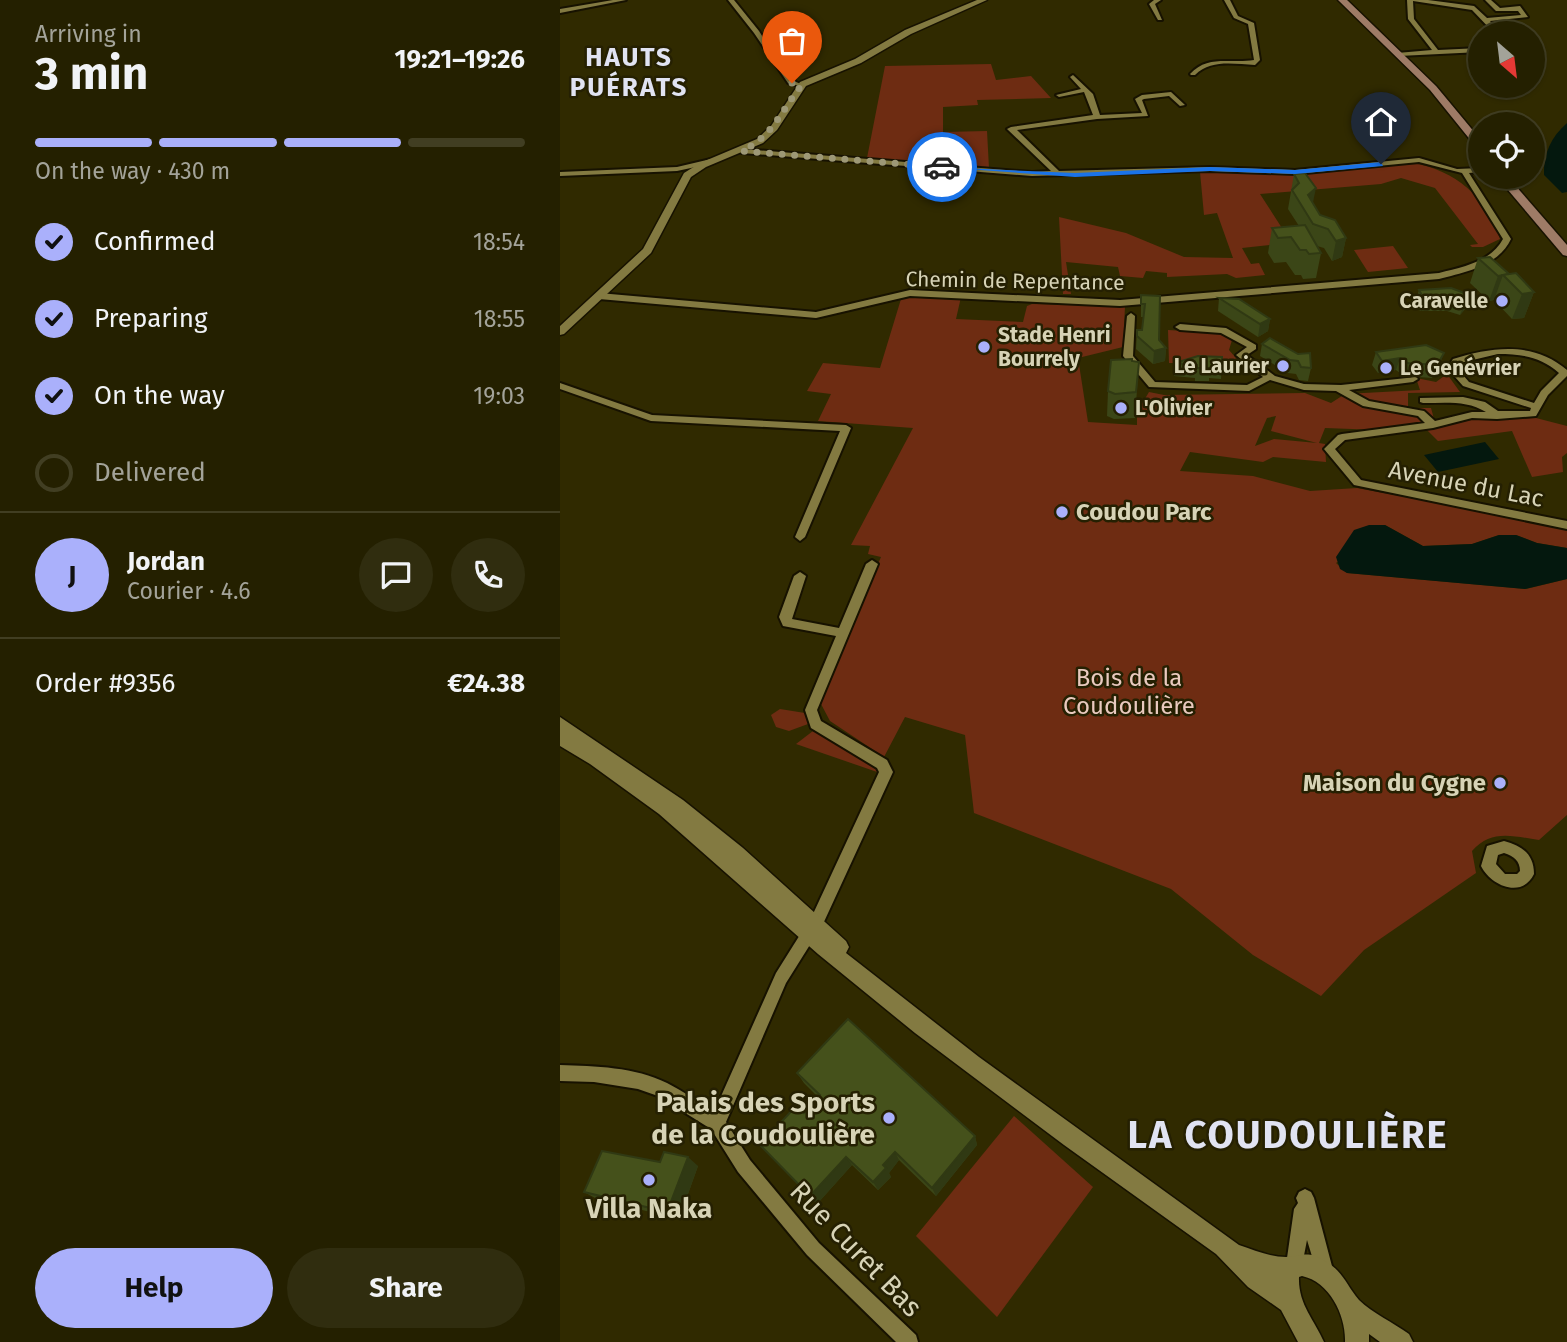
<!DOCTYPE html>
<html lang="en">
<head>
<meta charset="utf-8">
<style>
  :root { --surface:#242000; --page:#302d0f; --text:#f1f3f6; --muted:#a3a399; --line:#413e22; --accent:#aab0fb }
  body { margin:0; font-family:"Fira Sans",sans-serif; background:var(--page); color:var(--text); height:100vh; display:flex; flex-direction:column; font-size:26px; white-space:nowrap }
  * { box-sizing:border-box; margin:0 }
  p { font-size:23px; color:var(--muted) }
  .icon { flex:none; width:38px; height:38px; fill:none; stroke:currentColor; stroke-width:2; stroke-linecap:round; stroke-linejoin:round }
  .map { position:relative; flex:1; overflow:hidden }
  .sheet { display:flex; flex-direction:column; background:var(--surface); width:560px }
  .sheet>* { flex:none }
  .needle { width:46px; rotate:152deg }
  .fabs { position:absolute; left:908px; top:21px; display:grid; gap:14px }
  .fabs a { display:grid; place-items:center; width:77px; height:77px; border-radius:50%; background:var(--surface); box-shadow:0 2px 5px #0004,0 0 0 2px var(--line); font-size:35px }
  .pin { position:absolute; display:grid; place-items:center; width:60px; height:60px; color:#fff; margin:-72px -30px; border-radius:50% 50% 50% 0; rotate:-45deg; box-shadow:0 0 7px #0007 }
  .pin .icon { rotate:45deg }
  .courier { position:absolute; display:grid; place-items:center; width:70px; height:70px; margin:-35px; border:5px solid #1a73e8; border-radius:50%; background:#fff; color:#222; box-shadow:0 2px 9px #0007 }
  .headline em { font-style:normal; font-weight:700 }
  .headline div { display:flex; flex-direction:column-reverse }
  .headline { display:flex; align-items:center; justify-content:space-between; height:119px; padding:0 35px }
  h1 { font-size:46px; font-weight:700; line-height:52px }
  .bar { display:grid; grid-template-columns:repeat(4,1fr); gap:10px 7px; align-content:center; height:84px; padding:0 35px }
  .bar i { height:9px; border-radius:5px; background:var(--line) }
  .bar .selected { background:var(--accent) }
  .bar p { grid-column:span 4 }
  .line { display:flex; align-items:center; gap:18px; padding:0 35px; border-top:2px solid var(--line) }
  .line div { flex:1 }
  .round { display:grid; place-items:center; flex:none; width:74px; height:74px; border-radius:37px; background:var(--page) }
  ol { padding:0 35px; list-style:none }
  li { display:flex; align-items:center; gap:21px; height:77px }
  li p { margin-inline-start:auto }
  li .icon { padding:7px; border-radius:50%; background:var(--accent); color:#111; stroke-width:4 }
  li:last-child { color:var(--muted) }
  li i { width:38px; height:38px; border:4px solid var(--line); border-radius:50% }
  .cta { display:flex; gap:14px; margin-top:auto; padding:14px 35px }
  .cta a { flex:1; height:80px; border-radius:42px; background:var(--accent); color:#111; font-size:28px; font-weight:700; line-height:80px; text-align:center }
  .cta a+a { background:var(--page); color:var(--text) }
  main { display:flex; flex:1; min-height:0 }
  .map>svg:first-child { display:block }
</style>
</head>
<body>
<main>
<section class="sheet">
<div class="headline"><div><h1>3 min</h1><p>Arriving in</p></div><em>19:21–19:26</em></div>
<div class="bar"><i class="selected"></i><i class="selected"></i><i class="selected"></i><i></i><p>On the way · 430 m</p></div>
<ol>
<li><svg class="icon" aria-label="check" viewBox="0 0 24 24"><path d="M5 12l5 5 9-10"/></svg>Confirmed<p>18:54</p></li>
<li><svg class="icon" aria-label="check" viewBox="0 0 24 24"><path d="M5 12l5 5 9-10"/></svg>Preparing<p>18:55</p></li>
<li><svg class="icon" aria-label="check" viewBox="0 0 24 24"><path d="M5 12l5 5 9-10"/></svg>On the way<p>19:03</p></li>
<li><i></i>Delivered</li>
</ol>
<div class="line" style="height:126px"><b class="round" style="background:var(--accent);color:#111">J</b><div><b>Jordan</b><p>Courier · 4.6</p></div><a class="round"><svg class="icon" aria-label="chat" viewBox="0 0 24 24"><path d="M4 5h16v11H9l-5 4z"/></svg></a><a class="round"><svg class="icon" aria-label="phone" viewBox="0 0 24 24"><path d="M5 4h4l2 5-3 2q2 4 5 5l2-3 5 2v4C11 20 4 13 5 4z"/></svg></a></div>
<div class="line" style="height:91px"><div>Order #9356</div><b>€24.38</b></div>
<div class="cta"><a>Help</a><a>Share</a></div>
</section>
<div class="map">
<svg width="1007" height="1342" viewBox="0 0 1007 1342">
  <rect width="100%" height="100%" fill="#302a00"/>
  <!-- green -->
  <g fill="#6e2c12" fill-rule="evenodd">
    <path d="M431,64l5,16 35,-4 20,22 -74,2 1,5 -35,2v25l44,-1 2,37 -122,-10 18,-92z"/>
    <path d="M853,163c41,7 75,34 87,76l-17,8h-11l-2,-2 8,-1 -43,-56 -34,-10 -20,6 -121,10 29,45 -2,4 -45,5 9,16 8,-1 6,12 -29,3 -9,-4 -60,3v-4l-21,-2 -3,7 -23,-2 -2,-9 -52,-5 5,32h-8l-4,-77 67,16 58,24 49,1 -16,-45 -13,2 -4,-43 92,2z"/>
    <path d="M833,246l15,22 -40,4 -14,-22z"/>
    <path d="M359,296l42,1 -5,22 67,3 4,-16 5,-2 93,2 -2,41 -45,11 10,64 49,3v-13l12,-20 15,3 141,-2 26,10 14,-9 75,-4 -4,-12 20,4 11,-8 13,18 -52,1v15h23l3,11 -55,11 -54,-2 -6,15 6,1 1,18 -53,-5 -10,5 -73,-10 -10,19 73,5 57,15 47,-3 210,39v21l-30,-5 -21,-8h-17l-27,9 -49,2 -38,-21 -49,38 11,10 179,16 41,-10v236l-28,25c-27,-4 -48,-11 -67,11l4,22 -112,77 -43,46 -68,-41 -82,-66 -197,-76 -9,-78 -60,-18 -21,40 -54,-36 -9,-17 24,-65 36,-82 -13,-3 2,-8 -19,-1 62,-117 -95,-7 13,-27 -24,-3 16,-28 57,5 21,-69zM716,416l-5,15 46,12 -43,-4 -19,7 12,-28z"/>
    <path d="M608,330l50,3 14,7 -3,10 12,14 -72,-1z"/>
    <path d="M976,418l31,8v27l-5,4 1,15 -31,5 -20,-46 -74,10 -11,-11 48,-11z"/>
    <path d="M220,709l25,4 3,11 -19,7 -13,-4 -5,-12z"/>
    <path d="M253,731l67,38v4l-84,-29z"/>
    <path d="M454,1116l79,71 -96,130 -81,-81z"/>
  </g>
  <!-- water -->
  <g fill="#04180e">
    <path d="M1007,123v69l-5,1 -18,-18c-1,-21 7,-38 23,-52z"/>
    <path d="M925,442l14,17 -61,13 -14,-17z"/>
    <path d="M809,525h16l38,21 49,-2 27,-9h17l21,8 30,5v31l-42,10 -178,-16 -7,-4 -4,-12 18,-27z"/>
  </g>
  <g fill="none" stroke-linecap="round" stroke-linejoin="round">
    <!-- minor casing -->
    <g stroke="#171200" stroke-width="4">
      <g id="minor">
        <path d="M53,0h13l-66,13v-4z"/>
        <path d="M168,0h6l25,31 26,41 10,6 -1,3 9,4v2l-15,-4 -34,-50z"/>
        <path d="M594,0h7l-6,4 7,16h-4l-9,-16z"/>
        <path d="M664,0h6l8,16 16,7 6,37 -5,5c-21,-1 -44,-6 -60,10h-4l-1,-1c18,-20 41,-10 64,-14l-6,-36 -14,-6z"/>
        <path d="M847,0h21l46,6 13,12 34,-3 -3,-4h-22l-11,-11h6l9,8 20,-2 8,11 -38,4 10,12h-6l-22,-23 -59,-9 1,18 24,31 42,-2v4l-81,4 -3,-2 1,-1 35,-3 -24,-31z"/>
        <path d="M513,75l20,19 7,21 42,-2 -7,-14 7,-4 29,-3 14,13 -5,1 -11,-10 -25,3 -2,1 6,16 -51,3 -80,11 42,41 151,-4 85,3 124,-12 38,11 23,-1v4l-11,1 42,66c-13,27 -45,33 -72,40l-319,27 -210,-10 -94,22 -217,-19 -4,-3 4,-3 217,19 94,-22 210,10 319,-27c23,-6 52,-11 64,-34l-41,-66 -43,-11 -124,12 -85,-3 -178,5 -290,-23 -4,-2 4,-2 290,23 19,-1 -44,-42 4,-2 82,-12 -9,-23 -25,5 -3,-2 25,-6 -11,-12z"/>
        <path d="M151,159l4,2 -1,2 -37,8 -117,5v-4l117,-5z"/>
        <path d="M571,313l4,3 -2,40 22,26 92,3 16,-8 -27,-22 11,-8 -26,-14 -41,-3 -5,-3 5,-3 46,4 30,17v4l-9,6 28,21 29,8 37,1 75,-8 2,2 -5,3 -64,8 20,11 55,10 11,10 37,-9h14c-19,-12 -41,-9 -63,-9l-3,-1v-4l43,-1 22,5 13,9h32l1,-3 -68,-22 -16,-18 6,-9c39,-12 80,-18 114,11v6l-19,19 -12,21 -39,3 -25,-1 -39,10 -88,12 -10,9 26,31 206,41v8l-213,-44 -30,-36 14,-14 4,-1 83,-11 -7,-7 -55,-10 -27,-15 -32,-1 -34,-10 -21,11 -100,-4 -26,-31 4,-40zM938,354c24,0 43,3 61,19l-18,18 -7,12 -65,-21 -12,-14 3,-5z"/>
        <path d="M0,383l92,32 194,10 5,3 -46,109 -5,4 -5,-4 45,-106 -189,-10 -91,-32z"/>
        <path d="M312,560l6,4 -61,146 4,11 66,39 6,12 -70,152 -37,59 -60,139 24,38 69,83 97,92 2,7h-22l-89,-87 -69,-83 -27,-43 -53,-33 -20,-7 -44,-7 -34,-1v-16c35,1 75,2 107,18 16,8 31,19 47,29l62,-139 37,-59 66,-142 -2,-4 -66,-40 -6,-18 31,-74 -53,-10 -4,-9 15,-41 6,-4 6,4 -14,43 47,9 27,-64z"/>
        <path d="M944,841c18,5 30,13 30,33 -12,25 -43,12 -53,-8l6,-20zM944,853c10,3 16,8 16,18l-3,3h-12l-9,-10 2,-9z"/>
        <path d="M745,1189l6,3 3,6 19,72 -3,6 -6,3 -6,-3 -11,-36 -6,31 -6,3 -6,-3 -3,-6 8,-56 4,-6 -2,-5 3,-6z"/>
      </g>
    </g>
    <!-- tertiary casing -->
    <g stroke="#171200" stroke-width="3">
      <g id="tertiary">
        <path d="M417,0h10l-76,34 -50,29 -55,23 -29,44 -14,13 -57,24 -15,10 -40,76 -87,81 -4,1v-9l83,-77 41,-76 16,-10 57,-24 14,-13 29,-44 55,-23 50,-29z"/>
        <path d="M0,717l123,83 60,48 103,93 3,6 -3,6 133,104 260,188c15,5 31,12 47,12 16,0 20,-7 37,3 20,10 23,25 36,40 13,13 35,23 50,34l4,8h-33l-11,-8v8h-24c1,-26 -15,-60 -43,-66l-3,1c-1,27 15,42 25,65h-26l-17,-32 -33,-23 -32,-33 -152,-109 -149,-112 -97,-79 -159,-140 -69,-50 -30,-18z"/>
      </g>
    </g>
    <!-- secondary casing -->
    <g stroke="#171200" stroke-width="3">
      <g id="secondary">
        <path d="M778,0h9l89,86 44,53v9l-4,-1 -46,-57z"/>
        <path d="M920,150v20l-11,-10z"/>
        <path d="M937,177h11l59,68v11l-4,-1z"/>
      </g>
    </g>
    <!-- minor -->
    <use href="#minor" fill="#837a41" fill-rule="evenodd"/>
    <!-- tertiary -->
    <use href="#tertiary" fill="#837a41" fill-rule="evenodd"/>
    <!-- secondary -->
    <use href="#secondary" fill="#9e7b66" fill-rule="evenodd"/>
  </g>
  <!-- wall -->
  <g fill="#3b4617">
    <path d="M734,174l26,41 26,23 -4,19 -10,4 -8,-13 -7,-2 4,7 -5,25 -13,1 -2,-4h-6l-9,-13 -12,1 -6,-10 4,-25 27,-2 -11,-17z"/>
    <path d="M918,258l31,17 25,17 -10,26 -12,1 -18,-19 -5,1 -19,-18z"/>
    <path d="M859,290l51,5 -4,13 -6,7 -13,-4h-27l-5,-8z"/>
    <path d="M581,295l18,45 7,8 -1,13 -12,3 -17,-15 1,-19h5l2,-13h-3z"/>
    <path d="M659,298l51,21 -2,12 -10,6 -40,-26z"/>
    <path d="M710,338l41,30 -3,13 -9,-1 -3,-6 -8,-1 -28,-17 2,-12z"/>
    <path d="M866,345l13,21 -7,12 -28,-2 -8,-6 -18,3 -6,-8 4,-13z"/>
    <path d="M572,361l7,1 -4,56 -21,1 -7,-3 1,-25z"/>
    <path d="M615,363l47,3 -1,13 -12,-1v3h-14v-3l-21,-2z"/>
    <path d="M237,1073l178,63 2,9 -41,51 -37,-36 -10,13 2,4 -13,13 -26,-25 -35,39 -57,-59 44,-32 14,-16 -14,-14z"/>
    <path d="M100,1162l38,4 -19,53 -82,-20 -13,-7z"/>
  </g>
  <!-- shaded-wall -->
  <g fill="#303913">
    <path d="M756,188l-4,19 -4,-12z"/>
    <path d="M786,238l-4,19 -10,4 4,-20z"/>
    <path d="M943,275l-9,25 -5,1 9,-25z"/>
    <path d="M974,292l-10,26 -12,1 10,-25z"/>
    <path d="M910,295l-4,13 -6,7 5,-13z"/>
    <path d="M710,319l-2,12 -10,6 2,-13z"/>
    <path d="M606,348l-1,13 -12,3 1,-13z"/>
    <path d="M884,353l-5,13 -7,12 5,-13z"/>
    <path d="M840,358l-4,12 -18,3 4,-12z"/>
    <path d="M415,1136l2,9 -41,51 -4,-8z"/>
    <path d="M335,1152l4,8 -10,13 2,4 -13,13 -5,-8 10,-17z"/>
    <path d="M128,1157l10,9 -19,53 -12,-7z"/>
    <path d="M286,1157l6,8 -35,39 -7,-8z"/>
  </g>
  <!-- building -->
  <g fill="#45511b" stroke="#303913" stroke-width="2">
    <path d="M745,173l11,15 -8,7 12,20 15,5 11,18 -10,3 -8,-12 -15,-5 -21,-34 7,-7 -5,-9z"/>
    <path d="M745,225l16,28 -12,1 -3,-4h-6l-9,-13 -13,1 -6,-10z"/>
    <path d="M930,257l19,17 -11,2 -20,-18z"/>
    <path d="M956,273l18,19 -12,2 -19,-19z"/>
    <path d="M891,288l19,7 -5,7 -14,-4 -27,1 -5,-9z"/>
    <path d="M581,295l19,1 -1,44 7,8 -12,3 -17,-15v-6h5l3,-26h-4z"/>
    <path d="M659,298l20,1 31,20 -10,5z"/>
    <path d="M710,338l28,16 12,-1 1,15 -10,-1 -3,-6 -8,-1 -28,-16z"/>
    <path d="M866,345l18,8 -7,12 -29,-2 -8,-5 -18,3 -6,-9z"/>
    <path d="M638,356l24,1v9h-11v2h-14v-3l-22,-2z"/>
    <path d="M572,359v2l7,1 -3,30 -21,2 -7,-3 3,-31z"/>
    <path d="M288,1019l127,117 -43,52 -37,-36 -12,13 3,3 -13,14 -27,-25 -36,39 -50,-51 37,-40 7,8 16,-18 -23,-22z"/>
    <path d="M42,1151l58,11 4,-10 24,5 -21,55 -83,-20z"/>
  </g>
  <!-- route -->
  <path fill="#1a73e8" d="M821,162l2,4 -88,8 -85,-3 -135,6 -137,-10 137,6 135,-6 85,3z"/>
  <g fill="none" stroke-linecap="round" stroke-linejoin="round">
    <!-- done -->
    <path stroke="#9d9876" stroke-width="7" stroke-dasharray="0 12.6" d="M232,83l9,3c-20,25 -28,50 -59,65l200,16"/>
  </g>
  <!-- markers -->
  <g fill="#aab0fb" stroke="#252002" stroke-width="2.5">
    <circle cx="942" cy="301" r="7"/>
    <circle cx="424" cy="347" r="7"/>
    <circle cx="723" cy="366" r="7"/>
    <circle cx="826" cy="368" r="7"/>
    <circle cx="561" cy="408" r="7"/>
    <circle cx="502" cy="512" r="7"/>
    <circle cx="940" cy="783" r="7"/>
    <circle cx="329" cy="1118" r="7"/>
    <circle cx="89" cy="1180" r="7"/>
  </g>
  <g text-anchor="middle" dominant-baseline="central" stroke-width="5" stroke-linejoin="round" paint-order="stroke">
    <!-- far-street labels -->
    <g font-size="21" fill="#d7d3b6" stroke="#252002">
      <text transform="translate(455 281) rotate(1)">Chemin de Repentance</text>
    </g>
    <!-- far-poi labels -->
    <g font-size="21" font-weight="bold" fill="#d7d3b6" stroke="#252002" text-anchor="start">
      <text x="928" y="301" text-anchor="end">Caravelle</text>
      <text x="438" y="335">Stade Henri<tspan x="438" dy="24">Bourrely</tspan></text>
      <text x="709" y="366" text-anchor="end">Le Laurier</text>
      <text x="840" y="368">Le Genévrier</text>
      <text x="575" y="408">L'Olivier</text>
    </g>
    <!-- street labels -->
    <g font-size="24" fill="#d7d3b6" stroke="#252002">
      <text transform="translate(906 484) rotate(11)">Avenue du Lac</text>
    </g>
    <!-- poi labels -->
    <g font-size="24" font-weight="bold" fill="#d7d3b6" stroke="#252002" text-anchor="start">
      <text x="516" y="512">Coudou Parc</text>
      <text x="926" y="783" text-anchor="end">Maison du Cygne</text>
    </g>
    <!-- park labels -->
    <g font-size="24" fill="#e9c9be" stroke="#252002">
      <text x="569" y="678">Bois de la<tspan x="569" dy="28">Coudoulière</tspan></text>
    </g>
    <!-- far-district labels -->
    <g font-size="26" font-weight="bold" letter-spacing="2" fill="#e1e3f2" stroke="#252002">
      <text x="69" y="57">HAUTS<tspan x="69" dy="30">PUÉRATS</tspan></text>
    </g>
    <!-- near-poi labels -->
    <g font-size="28" font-weight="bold" fill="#d7d3b6" stroke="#252002" text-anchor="end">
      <text x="315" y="1102">Palais des Sports<tspan x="315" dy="32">de la Coudoulière</tspan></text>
      <text x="89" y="1208" text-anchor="middle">Villa Naka</text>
    </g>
    <!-- near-street labels -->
    <g font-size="28" fill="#d7d3b6" stroke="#252002">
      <text transform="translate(296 1249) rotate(46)">Rue Curet Bas</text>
    </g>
    <!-- near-district labels -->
    <g font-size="38" font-weight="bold" letter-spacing="2" fill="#e1e3f2" stroke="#252002">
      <text x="728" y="1135">LA COUDOULIÈRE</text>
    </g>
  </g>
</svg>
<div class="fabs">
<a><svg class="needle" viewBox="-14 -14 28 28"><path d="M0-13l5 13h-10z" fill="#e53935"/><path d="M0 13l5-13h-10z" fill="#a3a399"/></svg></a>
<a><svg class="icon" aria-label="locate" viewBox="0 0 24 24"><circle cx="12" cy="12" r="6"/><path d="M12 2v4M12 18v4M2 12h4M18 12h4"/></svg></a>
</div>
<div class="pin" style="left:232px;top:83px;background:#ea580c"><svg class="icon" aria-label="bag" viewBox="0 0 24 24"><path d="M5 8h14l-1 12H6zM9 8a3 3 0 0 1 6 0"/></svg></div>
<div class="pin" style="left:821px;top:164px;background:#1f2937"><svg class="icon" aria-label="home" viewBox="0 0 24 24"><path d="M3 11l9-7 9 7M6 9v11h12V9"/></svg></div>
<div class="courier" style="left:382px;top:167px"><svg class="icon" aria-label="car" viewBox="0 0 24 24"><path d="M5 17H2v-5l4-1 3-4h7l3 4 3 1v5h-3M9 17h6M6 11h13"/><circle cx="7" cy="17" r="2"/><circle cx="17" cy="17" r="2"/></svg></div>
</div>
</main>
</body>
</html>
